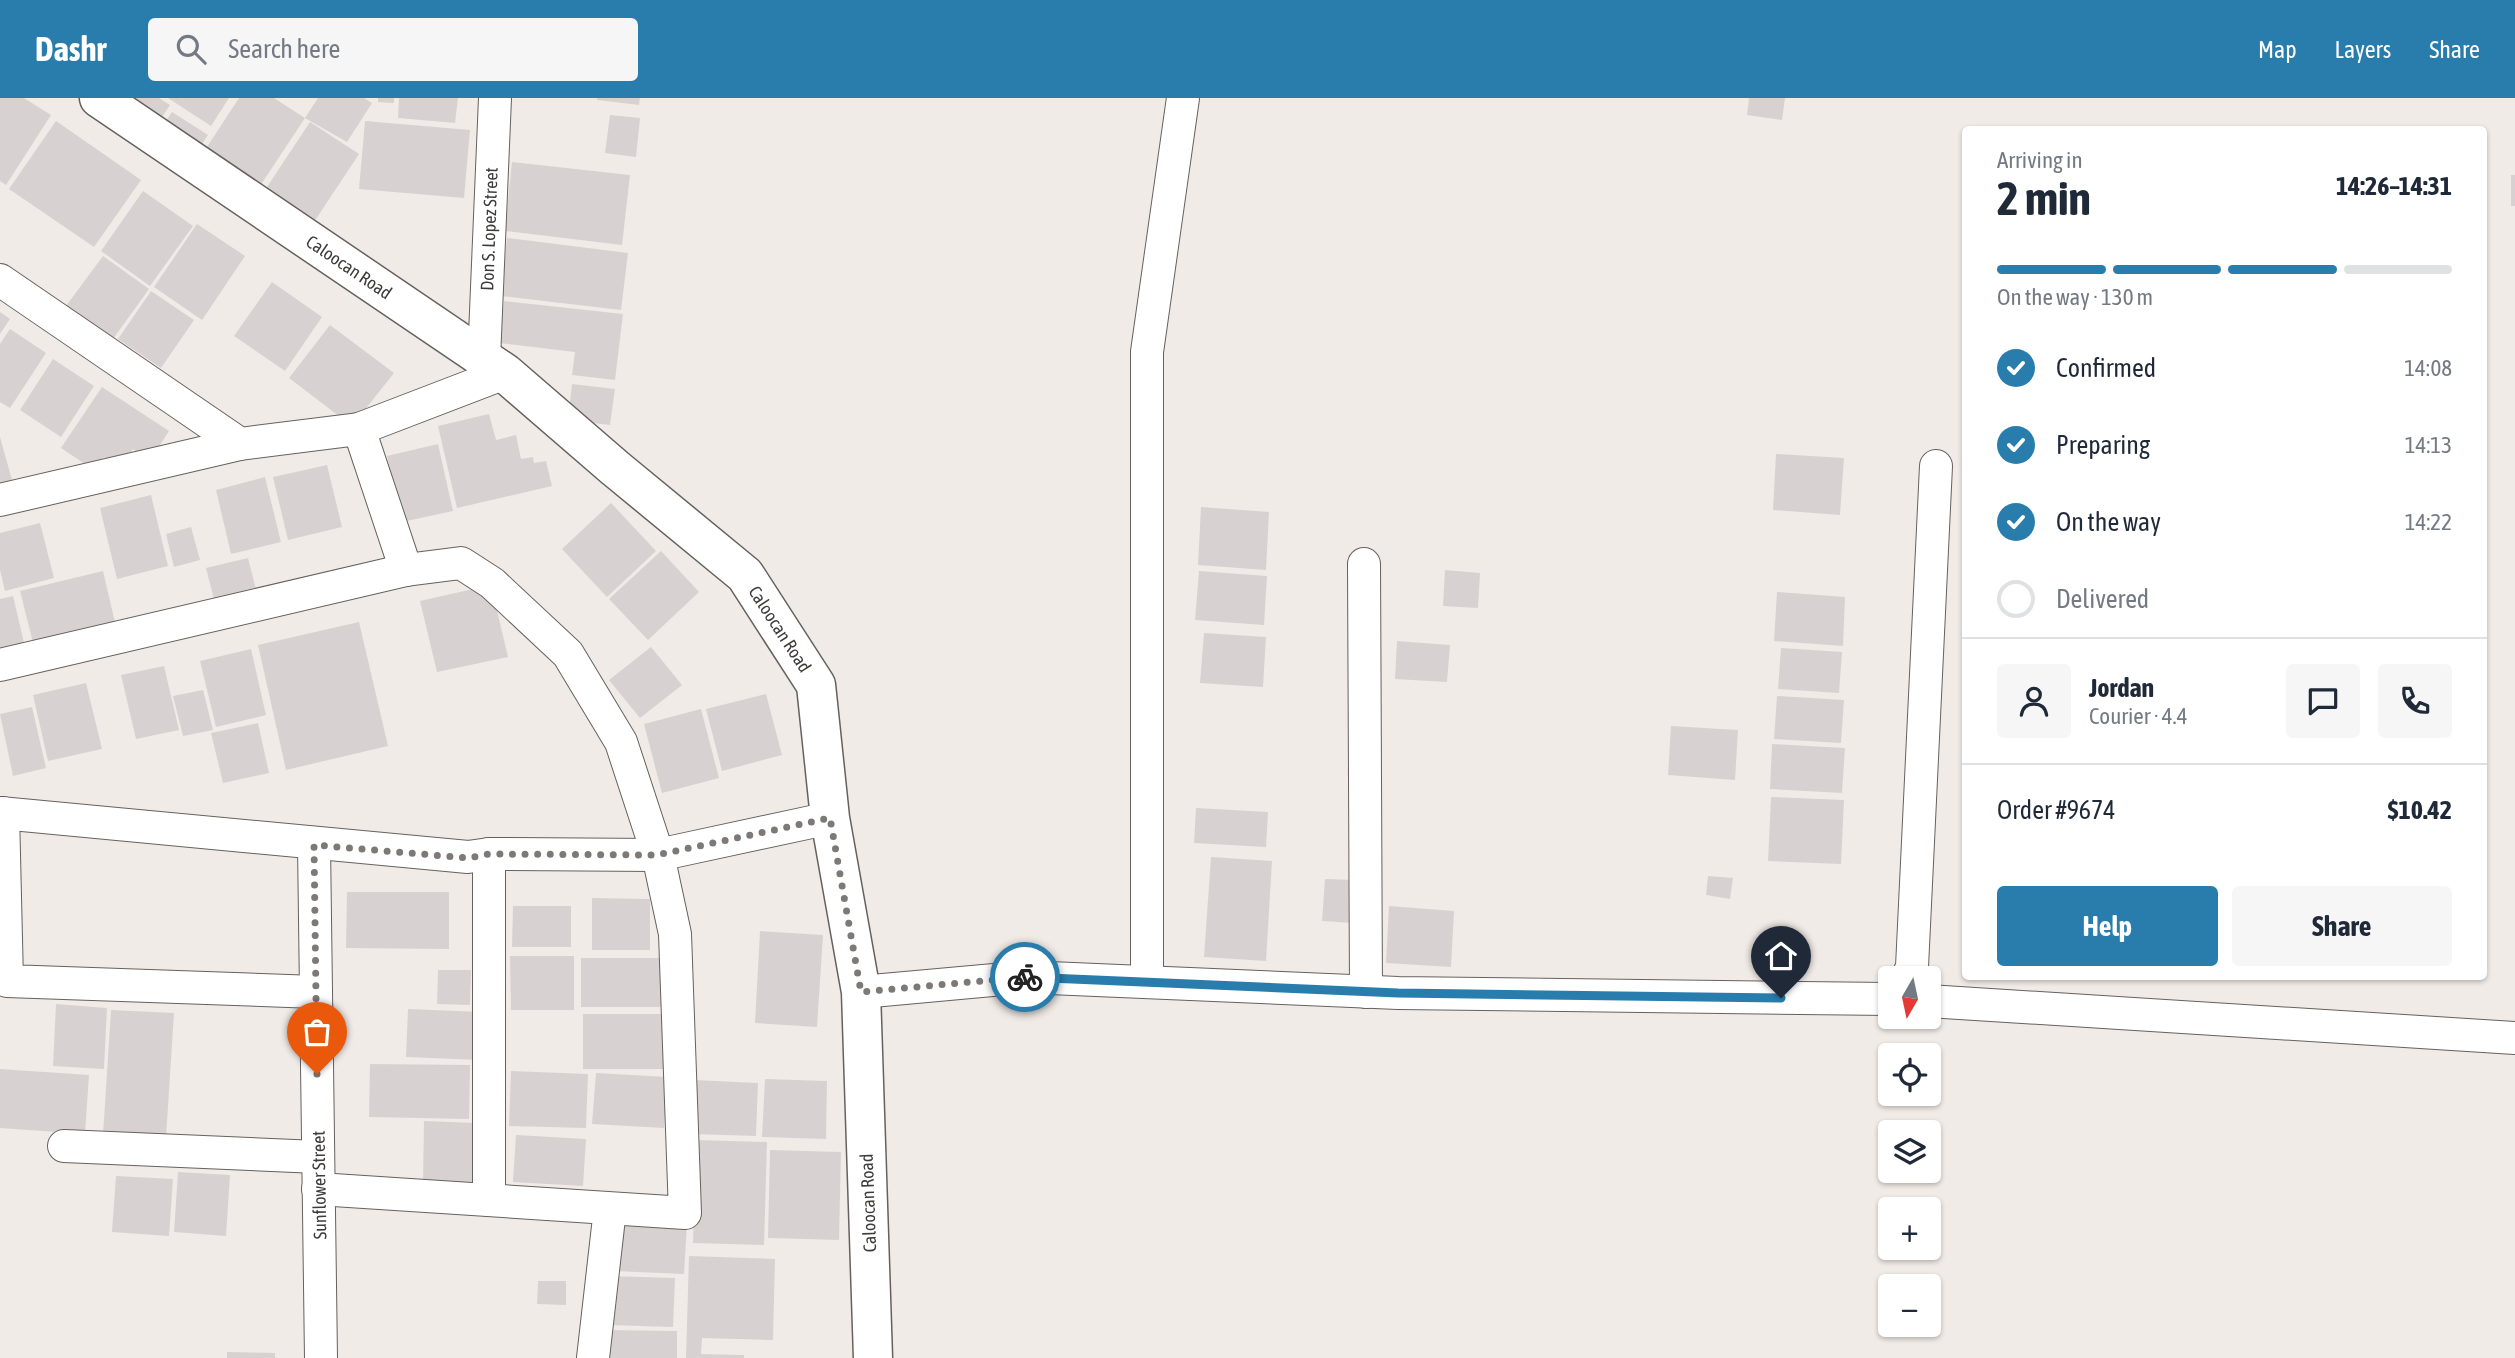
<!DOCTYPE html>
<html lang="en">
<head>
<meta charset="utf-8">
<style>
  :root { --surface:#fff; --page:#f6f6f7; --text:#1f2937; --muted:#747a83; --line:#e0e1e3; --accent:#297dad }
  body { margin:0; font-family:"Asap Condensed",sans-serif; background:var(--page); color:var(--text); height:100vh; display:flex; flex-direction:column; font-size:26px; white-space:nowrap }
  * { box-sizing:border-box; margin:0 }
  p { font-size:23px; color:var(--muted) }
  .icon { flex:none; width:38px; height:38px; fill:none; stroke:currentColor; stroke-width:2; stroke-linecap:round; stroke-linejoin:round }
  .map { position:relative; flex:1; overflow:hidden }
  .panel { position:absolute; left:1962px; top:28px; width:525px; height:854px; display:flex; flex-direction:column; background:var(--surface); border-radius:7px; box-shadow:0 2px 5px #0004 }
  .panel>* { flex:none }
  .needle { width:46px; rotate:189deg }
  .tools { position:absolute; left:1878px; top:868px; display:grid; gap:14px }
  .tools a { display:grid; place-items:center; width:63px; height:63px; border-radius:7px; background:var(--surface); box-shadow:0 2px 5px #0004; font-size:35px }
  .pin { position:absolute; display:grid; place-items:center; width:60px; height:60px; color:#fff; margin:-72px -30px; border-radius:50% 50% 50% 0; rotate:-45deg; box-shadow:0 0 7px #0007 }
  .pin .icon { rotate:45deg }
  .courier { position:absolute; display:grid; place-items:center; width:70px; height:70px; margin:-35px; border:5px solid #297dad; border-radius:50%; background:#fff; color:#222; box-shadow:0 2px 9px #0007 }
  .headline em { font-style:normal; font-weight:700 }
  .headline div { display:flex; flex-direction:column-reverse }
  .headline { display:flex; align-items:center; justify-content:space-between; height:119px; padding:0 35px }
  h1 { font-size:46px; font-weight:700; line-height:52px }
  .bar { display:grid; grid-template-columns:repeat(4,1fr); gap:10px 7px; align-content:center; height:84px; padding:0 35px }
  .bar i { height:9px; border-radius:5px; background:var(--line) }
  .bar .active { background:var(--accent) }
  .bar p { grid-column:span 4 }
  .line { display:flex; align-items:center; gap:18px; padding:0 35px; border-top:2px solid var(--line) }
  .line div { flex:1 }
  .round { display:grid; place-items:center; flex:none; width:74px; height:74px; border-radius:7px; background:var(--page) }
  ol { padding:0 35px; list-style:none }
  li { display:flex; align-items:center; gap:21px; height:77px }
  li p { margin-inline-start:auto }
  li .icon { padding:7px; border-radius:50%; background:var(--accent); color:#fff; stroke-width:4 }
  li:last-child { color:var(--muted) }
  li i { width:38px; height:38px; border:4px solid var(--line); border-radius:50% }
  .primary-button { display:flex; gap:14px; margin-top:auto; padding:14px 35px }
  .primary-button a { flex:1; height:80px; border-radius:7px; background:var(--accent); color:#fff; font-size:28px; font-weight:700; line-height:80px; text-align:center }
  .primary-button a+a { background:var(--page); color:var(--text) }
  header { display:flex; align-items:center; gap:42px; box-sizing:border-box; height:98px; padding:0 35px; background:var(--accent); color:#fff }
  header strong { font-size:33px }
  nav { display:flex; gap:38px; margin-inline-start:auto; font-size:24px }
  .search { width:490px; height:63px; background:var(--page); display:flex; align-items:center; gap:18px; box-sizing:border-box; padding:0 24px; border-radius:7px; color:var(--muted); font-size:26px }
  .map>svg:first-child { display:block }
</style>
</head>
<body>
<header>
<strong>Dashr</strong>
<div class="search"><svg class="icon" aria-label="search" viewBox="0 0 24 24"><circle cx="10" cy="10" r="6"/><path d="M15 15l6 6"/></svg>Search here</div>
<nav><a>Map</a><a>Layers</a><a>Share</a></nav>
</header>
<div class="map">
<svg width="2515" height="1260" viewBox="0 0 2515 1260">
  <rect width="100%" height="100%" fill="#f1ebe7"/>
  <!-- building -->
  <g fill="#d8d1d1">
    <path d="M0,0h24l27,17 -45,70 -6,-4z"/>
    <path d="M118,0h41l11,7 -14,21z"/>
    <path d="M168,0h61l-18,28z"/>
    <path d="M239,0h35l31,20 -45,68 -55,-36z"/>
    <path d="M318,0h46l8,5 -25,39 -42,-24z"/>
    <path d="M378,0h16v5l-16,-1z"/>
    <path d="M399,0h59l-3,25 -57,-5z"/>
    <path d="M597,0h43l-1,7 -42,-5z"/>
    <path d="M1749,0h36l-3,22 -35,-5z"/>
    <path d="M172,14l36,23 -14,21 -36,-23z"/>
    <path d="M610,17l30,3 -4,39 -31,-4z"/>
    <path d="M56,23l85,59 -47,67 -85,-58z"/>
    <path d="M365,23l105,9 -6,68 -105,-9z"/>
    <path d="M310,24l49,32 -49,74 -49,-32z"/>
    <path d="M512,64l118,13 -8,70 -117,-14z"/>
    <rect x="2511" y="77" width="4" height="31"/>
    <path d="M143,93l50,35 -43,60 -49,-35z"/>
    <path d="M197,126l48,32 -43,64 -48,-33z"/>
    <path d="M507,140l121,15 -7,57 -120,-14z"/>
    <path d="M103,158l46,33 -36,50 -47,-33z"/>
    <path d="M272,184l50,35 -37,54 -51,-35z"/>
    <path d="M151,193l43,29 -33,48 -43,-29z"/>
    <path d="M504,203l119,13 -8,66 -43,-5 3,-23 -76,-9z"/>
    <path d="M0,214l10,7 -10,15z"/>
    <path d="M330,227l64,48 -42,53 -63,-48z"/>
    <path d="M10,231l36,24 -36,55 -10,-6v-58z"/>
    <path d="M53,261l41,27 -33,51 -41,-27z"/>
    <path d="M572,286l43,5 -5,36 -42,-5z"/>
    <path d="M102,289l67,44 -19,29 -17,-11 -13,19 -16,-11 -10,13 -33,-22z"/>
    <path d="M489,316l7,26 20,-5 5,24 12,-2 1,6 12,-2 6,25 -95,22 -19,-82z"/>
    <path d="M0,339l12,43 -12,3z"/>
    <path d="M438,346l15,67 -51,11 -15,-66z"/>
    <path d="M1776,356l68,4 -4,57 -67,-5z"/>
    <path d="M327,367l15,62 -54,13 -15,-63z"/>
    <path d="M265,379l16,65 -50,12 -15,-64z"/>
    <path d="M151,397l17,71 -51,13 -17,-71z"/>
    <path d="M611,405l45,48 -49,46 -45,-48z"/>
    <path d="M1201,409l68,5 -3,58 -68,-5z"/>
    <path d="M40,425l14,55 -49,13 -5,-21v-37z"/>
    <path d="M191,429l9,33 -26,7 -8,-33z"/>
    <path d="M661,453l38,41 -51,48 -39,-41z"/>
    <path d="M248,460l10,39 -42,10 -10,-39z"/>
    <path d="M1445,472l35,3 -2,35 -35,-2z"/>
    <path d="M103,473l14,60 -82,20 -15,-60z"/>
    <path d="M1199,473l68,5 -3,49 -69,-5z"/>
    <path d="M491,487l17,72 -71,15 -17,-71z"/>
    <path d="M1777,494l68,5 -2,49 -69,-5z"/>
    <path d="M13,498l13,55 -26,6v-58z"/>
    <path d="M359,524l29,124 -102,24 -28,-125z"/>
    <path d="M1204,535l62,4 -3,50 -63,-4z"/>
    <path d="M1397,543l53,4 -3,37 -52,-3z"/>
    <path d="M651,549l31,38 -42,33 -31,-38z"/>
    <path d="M1781,550l61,4 -3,41 -61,-4z"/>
    <path d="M251,551l15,66 -50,12 -16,-66z"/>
    <path d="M164,568l15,64 -43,9 -15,-64z"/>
    <path d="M86,585l16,66 -54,12 -15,-66z"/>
    <path d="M203,592l10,40 -30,6 -10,-40z"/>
    <path d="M766,596l16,61 -60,16 -16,-62z"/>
    <path d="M1777,598l67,4 -3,43 -67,-4z"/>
    <path d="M32,609l14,61 -33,8 -13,-62z"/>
    <path d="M701,611l18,69 -57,15 -18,-69z"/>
    <path d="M258,625l11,50 -46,10 -12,-50z"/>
    <path d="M1671,628l67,4 -3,50 -67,-5z"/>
    <path d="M1772,646l73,4 -3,45 -72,-4z"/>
    <path d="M1771,699l73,3 -3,64 -73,-3z"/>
    <path d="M1196,710l72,4 -2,35 -72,-4z"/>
    <path d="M1211,759l61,4 -6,100 -62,-4z"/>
    <path d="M1708,778l25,2 -3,21 -24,-4z"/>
    <path d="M1325,781l31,1 -3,43 -31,-2z"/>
    <path d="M347,794h102v57l-103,-1z"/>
    <path d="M592,800l58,1v51h-58z"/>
    <path d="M513,808h58v41h-59z"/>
    <path d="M1389,808l65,5 -3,56 -65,-4z"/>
    <path d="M760,833l63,4 -6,92 -62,-4z"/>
    <path d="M510,858h64v54h-63z"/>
    <path d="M581,860h79l1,49h-80z"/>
    <path d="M438,872h33l-1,35 -33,-1z"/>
    <path d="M56,906l51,4 -3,61 -51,-3z"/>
    <path d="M408,911l74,3 -2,48 -74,-3z"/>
    <path d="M111,912l63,3 -8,125 -63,-3z"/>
    <path d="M583,916h84l1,55h-85z"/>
    <path d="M370,966l100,1 -1,54 -100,-2z"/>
    <path d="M0,971l89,6 -4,59 -85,-6z"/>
    <path d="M511,973l77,3 -2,54 -77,-2z"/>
    <path d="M596,975l71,4 -3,51 -72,-4z"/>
    <path d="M765,981l62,2 -1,58 -64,-2z"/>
    <path d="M694,982l64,3 -2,53 -63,-2z"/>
    <path d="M424,1023l53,2 -1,61 -53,-1z"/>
    <path d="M516,1037l70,4 -3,47 -70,-4z"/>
    <path d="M696,1042l71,2 -3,103 -71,-2z"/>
    <path d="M770,1052l71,2 -2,88 -71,-2z"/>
    <path d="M178,1074l52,3 -4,61 -52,-4z"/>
    <path d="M116,1078l57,3 -4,57 -57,-4z"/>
    <path d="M616,1121l71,4 -3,51 -70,-3z"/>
    <path d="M689,1158l86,3 -2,81 -71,-2 -1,16 43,1v3h-58z"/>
    <path d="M608,1178l67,2 -2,49 -66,-2z"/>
    <path d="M538,1183h28v24l-29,-1z"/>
    <path d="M606,1232l71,1v27h-71z"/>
    <path d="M227,1254l48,1v5h-48z"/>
  </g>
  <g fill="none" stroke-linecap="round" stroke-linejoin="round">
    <!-- street casing -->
    <g stroke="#66615e" stroke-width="34">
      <g id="street">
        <path d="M0,182l240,164"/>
        <path d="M484,261l11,-261"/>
        <path d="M359,331l47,141"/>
        <path d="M0,402l240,-56 119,-15 146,-56"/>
        <path d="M1364,466l2,428"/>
        <path d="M0,567l406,-95 55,-7 31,20 76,71 53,88 37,113 17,79 10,279 -367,-24"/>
        <path d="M0,715l468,44 21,-3 169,1 172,-37"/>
        <path d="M3,715l4,168 309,11"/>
        <path d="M314,747l7,513"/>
        <path d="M489,756v346"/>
        <path d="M1907,880l5,-11 24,-501"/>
        <path d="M1147,884v-630l36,-254"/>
        <path d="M861,894l165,-15 372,16 492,6"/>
        <path d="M1928,903l587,37"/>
        <path d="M64,1048l254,11"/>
        <path d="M593,1260l17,-149"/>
      </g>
    </g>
    <!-- secondary casing -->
    <g stroke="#66615e" stroke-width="41">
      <path id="secondary" d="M99,0l406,275 110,95 130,107 71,110 14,133 31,174 12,366"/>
    </g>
    <!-- street -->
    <use href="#street" stroke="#fff" stroke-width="32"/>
    <!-- secondary -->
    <use href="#secondary" stroke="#fff" stroke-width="38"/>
  </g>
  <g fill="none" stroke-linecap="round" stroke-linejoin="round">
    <!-- done -->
    <path stroke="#7d7977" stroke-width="7" stroke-dasharray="0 12.6" d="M317,976l-3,-229 154,13 21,-4 168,1 173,-37 31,174 164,-15"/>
    <!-- route -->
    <path stroke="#297dad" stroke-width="9" d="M1025,879l373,16 383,5"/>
  </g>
  <g text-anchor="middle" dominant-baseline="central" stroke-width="6" stroke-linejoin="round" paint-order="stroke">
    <!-- street labels -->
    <g font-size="18" fill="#3e3c3a" stroke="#fff">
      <text transform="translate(489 131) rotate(-88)">Don S. Lopez Street</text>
      <text transform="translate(349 169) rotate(34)">Caloocan Road</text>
      <text transform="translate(780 531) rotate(57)">Caloocan Road</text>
      <text transform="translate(319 1087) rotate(-91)">Sunflower Street</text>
      <text transform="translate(868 1105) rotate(-92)">Caloocan Road</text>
    </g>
  </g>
</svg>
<div class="tools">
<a><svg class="needle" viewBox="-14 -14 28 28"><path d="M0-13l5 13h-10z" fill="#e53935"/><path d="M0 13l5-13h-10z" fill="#747a83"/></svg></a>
<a><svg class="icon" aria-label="locate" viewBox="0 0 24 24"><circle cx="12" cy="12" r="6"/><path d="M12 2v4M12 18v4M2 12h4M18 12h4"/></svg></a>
<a><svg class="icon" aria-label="layers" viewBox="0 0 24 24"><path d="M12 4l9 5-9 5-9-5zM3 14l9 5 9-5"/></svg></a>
<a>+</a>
<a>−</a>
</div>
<div class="pin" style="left:317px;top:976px;background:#ea580c"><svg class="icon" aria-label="bag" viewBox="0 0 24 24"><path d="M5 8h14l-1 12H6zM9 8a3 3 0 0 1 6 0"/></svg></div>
<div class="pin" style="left:1781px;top:900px;background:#1f2937"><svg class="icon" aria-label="home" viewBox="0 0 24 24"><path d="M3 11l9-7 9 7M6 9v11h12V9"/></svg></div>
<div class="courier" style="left:1025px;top:879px"><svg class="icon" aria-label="bike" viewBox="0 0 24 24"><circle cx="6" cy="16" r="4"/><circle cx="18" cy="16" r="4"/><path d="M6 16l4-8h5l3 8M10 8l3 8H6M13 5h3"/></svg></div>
<section class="panel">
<div class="headline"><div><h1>2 min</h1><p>Arriving in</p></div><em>14:26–14:31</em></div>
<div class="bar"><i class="active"></i><i class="active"></i><i class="active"></i><i></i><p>On the way · 130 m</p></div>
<ol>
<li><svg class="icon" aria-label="check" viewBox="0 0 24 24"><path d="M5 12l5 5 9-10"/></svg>Confirmed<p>14:08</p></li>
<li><svg class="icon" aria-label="check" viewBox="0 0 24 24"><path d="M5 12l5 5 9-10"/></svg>Preparing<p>14:13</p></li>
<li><svg class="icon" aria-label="check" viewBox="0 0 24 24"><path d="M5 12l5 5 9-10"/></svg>On the way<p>14:22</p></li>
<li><i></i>Delivered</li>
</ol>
<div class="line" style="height:126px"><a class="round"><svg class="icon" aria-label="person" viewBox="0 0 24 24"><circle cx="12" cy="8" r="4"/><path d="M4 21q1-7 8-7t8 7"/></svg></a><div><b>Jordan</b><p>Courier · 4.4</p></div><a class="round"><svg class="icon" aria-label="chat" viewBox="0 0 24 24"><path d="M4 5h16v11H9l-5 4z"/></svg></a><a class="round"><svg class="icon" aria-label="phone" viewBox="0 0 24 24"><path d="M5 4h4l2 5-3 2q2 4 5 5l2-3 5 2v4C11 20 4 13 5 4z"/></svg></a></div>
<div class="line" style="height:91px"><div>Order #9674</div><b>$10.42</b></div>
<div class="primary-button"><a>Help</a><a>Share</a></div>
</section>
</div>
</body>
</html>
